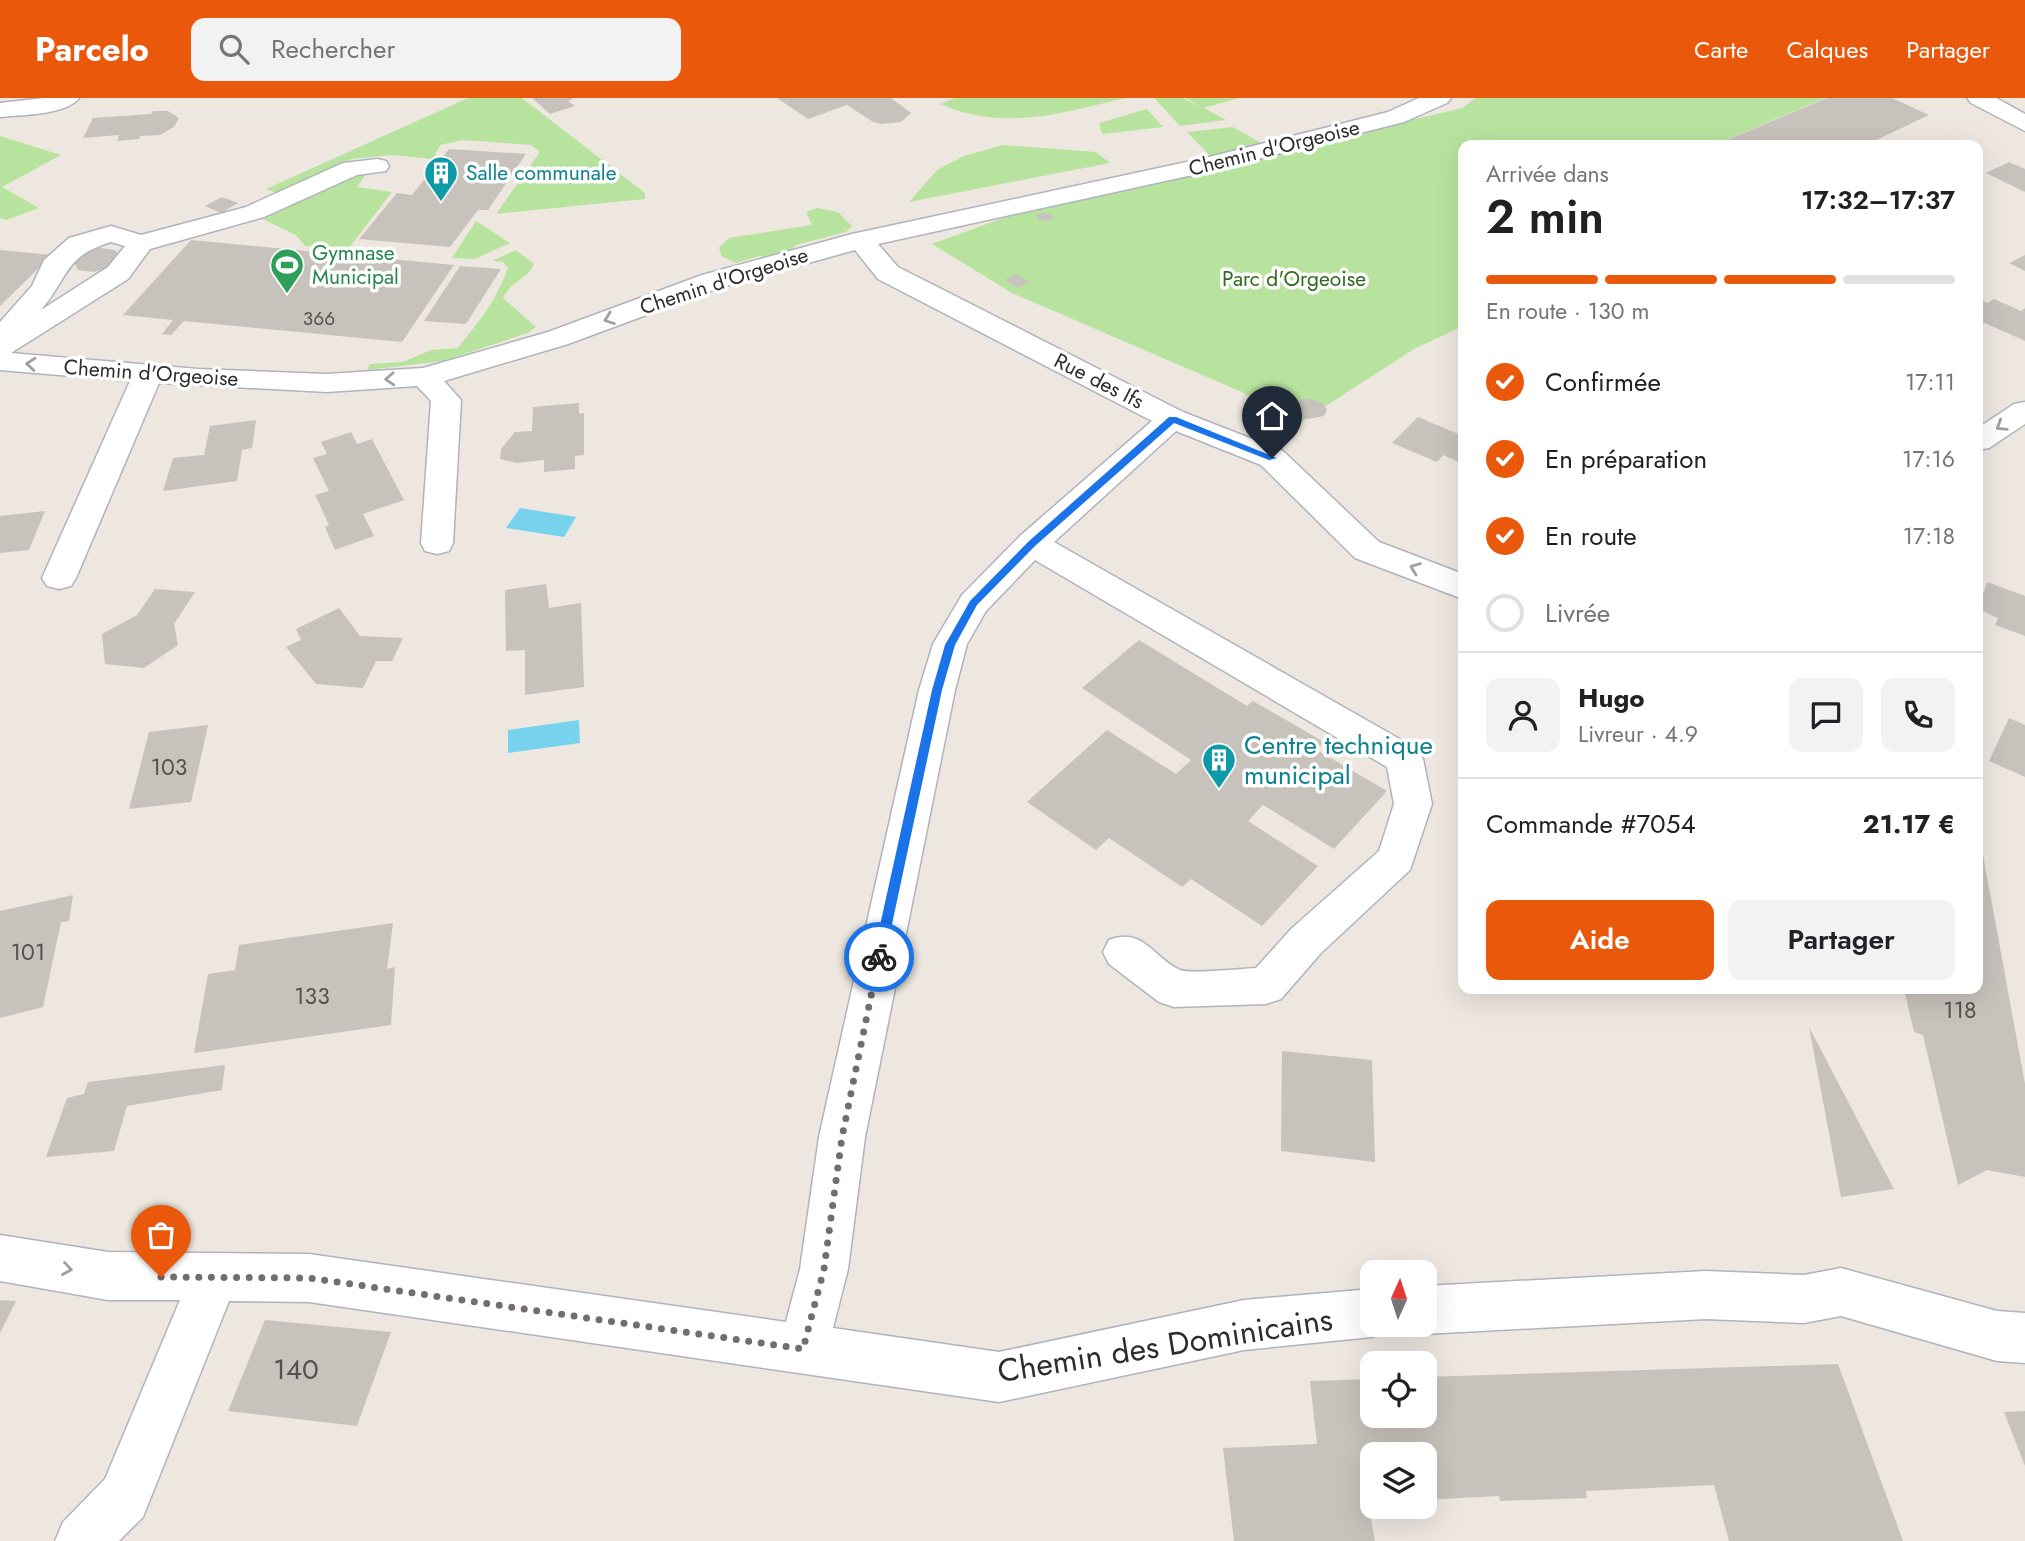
<!DOCTYPE html>
<html lang="fr">
<head>
<meta charset="utf-8">
<style>
  :root { --surface:#fff; --page:#f2f2f2; --text:#202124; --muted:#757577; --line:#e0e0e0; --accent:#ea580c }
  body { margin:0; font-family:Jost,sans-serif; background:var(--page); color:var(--text); height:100vh; display:flex; flex-direction:column; font-size:26px; white-space:nowrap }
  * { box-sizing:border-box; margin:0 }
  p { font-size:23px; color:var(--muted) }
  .icon { flex:none; width:38px; height:38px; fill:none; stroke:currentColor; stroke-width:2; stroke-linecap:round; stroke-linejoin:round }
  .map { position:relative; flex:1; overflow:hidden }
  .sheet { position:absolute; left:1458px; top:42px; width:525px; height:854px; display:flex; flex-direction:column; background:var(--surface); border-radius:14px; box-shadow:0 7px 28px #0002 }
  .sheet>* { flex:none }
  .needle { width:46px; rotate:3deg }
  .controls { position:absolute; left:1360px; top:1162px; display:grid; gap:14px }
  .controls a { display:grid; place-items:center; width:77px; height:77px; border-radius:14px; background:var(--surface); box-shadow:0 7px 28px #0002; font-size:35px }
  .pin { position:absolute; display:grid; place-items:center; width:60px; height:60px; color:#fff; margin:-72px -30px; border-radius:50% 50% 50% 0; rotate:-45deg; box-shadow:0 0 7px #0007 }
  .pin .icon { rotate:45deg }
  .courier { position:absolute; display:grid; place-items:center; width:70px; height:70px; margin:-35px; border:5px solid #1a73e8; border-radius:50%; background:#fff; color:#222; box-shadow:0 2px 9px #0007 }
  .summary em { font-style:normal; font-weight:600 }
  .summary div { display:flex; flex-direction:column-reverse }
  .summary { display:flex; align-items:center; justify-content:space-between; height:119px; padding:0 28px }
  h1 { font-size:46px; font-weight:600; line-height:52px }
  .bar { display:grid; grid-template-columns:repeat(4,1fr); gap:10px 7px; align-content:center; height:84px; padding:0 28px }
  .bar i { height:9px; border-radius:5px; background:var(--line) }
  .bar .on { background:var(--accent) }
  .bar p { grid-column:span 4 }
  .line { display:flex; align-items:center; gap:18px; padding:0 28px; border-top:2px solid var(--line) }
  .line div { flex:1 }
  .round { display:grid; place-items:center; flex:none; width:74px; height:74px; border-radius:14px; background:var(--page) }
  ol { padding:0 28px; list-style:none }
  li { display:flex; align-items:center; gap:21px; height:77px }
  li p { margin-inline-start:auto }
  li .icon { padding:7px; border-radius:50%; background:var(--accent); color:#fff; stroke-width:4 }
  li:last-child { color:var(--muted) }
  li i { width:38px; height:38px; border:4px solid var(--line); border-radius:50% }
  .action { display:flex; gap:14px; margin-top:auto; padding:14px 28px }
  .action a { flex:1; height:80px; border-radius:14px; background:var(--accent); color:#fff; font-size:28px; font-weight:600; line-height:80px; text-align:center }
  .action a+a { background:var(--page); color:var(--text) }
  header { display:flex; align-items:center; gap:42px; box-sizing:border-box; height:98px; padding:0 35px; background:var(--accent); color:#fff }
  header strong { font-size:33px }
  nav { display:flex; gap:38px; margin-inline-start:auto; font-size:24px }
  .search { width:490px; height:63px; background:var(--page); display:flex; align-items:center; gap:18px; box-sizing:border-box; padding:0 24px; border-radius:14px; color:var(--muted); font-size:26px }
  .map>svg:first-child { display:block }
</style>
</head>
<body>
<header>
<strong>Parcelo</strong>
<div class="search"><svg class="icon" aria-label="search" viewBox="0 0 24 24"><circle cx="10" cy="10" r="6"/><path d="M15 15l6 6"/></svg>Rechercher</div>
<nav><a>Carte</a><a>Calques</a><a>Partager</a></nav>
</header>
<div class="map">
<svg width="2025" height="1443" viewBox="0 0 2025 1443">
  <rect width="100%" height="100%" fill="#eee7e0"/>
  <!-- green -->
  <g fill="#b8e39e">
    <path d="M468,0h54l123,95v6l-149,15 44,-62 -9,-7 -68,-5 -23,5 -7,14 -42,-4 -39,4 -73,35 -13,-5z"/>
    <path d="M955,0h171c-66,15 -121,34 -186,6z"/>
    <path d="M1154,0h29l19,10 -16,-10h53l-35,10 22,12 -46,6z"/>
    <path d="M1476,0h349l-111,47h-251v181l-49,23 -113,73 -64,-32 -225,-97 -80,-49 71,-26 459,-110z"/>
    <path d="M1147,11l16,18 -61,7 -3,-11z"/>
    <path d="M1233,29l30,17 -52,13 -24,-25z"/>
    <path d="M0,38l61,19 -59,32 37,21 -33,12 -6,-2z"/>
    <path d="M1003,47l93,7 14,11 -201,39 28,-32 27,-14z"/>
    <path d="M353,75l13,1 -9,13 35,5 -44,57 -43,-3 -9,-11 -36,-17z"/>
    <path d="M817,110l21,4 14,14 -6,6 -50,13 -7,7 -21,6 -9,-2 -23,7 -15,-7 -2,-9 10,-9 83,-13 -6,-13z"/>
    <path d="M476,123l34,22 -35,16 -23,-1z"/>
    <path d="M516,152l18,14c-5,14 -23,17 -31,34l33,29 -8,6 -85,28 -76,9 3,-6 33,-2 28,-12 27,-2c23,-30 36,-43 50,-80l-5,-6 -11,-1z"/>
  </g>
  <!-- water -->
  <g fill="#76d2ed">
    <path d="M520,410l56,9 -12,20 -58,-9z"/>
    <path d="M579,622l1,23 -72,10v-23z"/>
  </g>
  <!-- building -->
  <g fill="#c7c2bb">
    <path d="M532,0h42l-6,3 7,5 -25,8z"/>
    <path d="M777,0h114l20,15 -10,9 -20,2 -8,-2 -26,-17 -39,14z"/>
    <path d="M1827,0h65l37,17 -63,30h-151z"/>
    <path d="M153,13h15l11,7 -5,9 -14,8 -20,1 -1,3 -22,2 2,-6 -36,3 10,-20 58,-4z"/>
    <path d="M449,51l77,5 -38,56h-10l-28,37 -91,-8 38,-46 15,2z"/>
    <path d="M2009,64l16,7v23l-39,-19z"/>
    <path d="M222,99l16,6 -17,10 -16,-7z"/>
    <path d="M1041,115l9,1 4,4 -6,3 -10,-1 -2,-5z"/>
    <path d="M191,142l263,25 -52,77 -218,-21 -13,14 -9,-1 11,-14 -50,-5z"/>
    <path d="M100,150l15,2 5,7 -9,9 -17,6 -16,-2 -4,-8 9,-9z"/>
    <path d="M0,152l52,5 -52,51z"/>
    <path d="M2025,157v16l-16,-8z"/>
    <path d="M460,168l41,3 -35,55 -42,-3z"/>
    <path d="M1015,176l15,8 -11,6 -14,-8z"/>
    <path d="M1978,200l9,5 7,-4 27,12 4,-3v33l-47,-21z"/>
    <path d="M1307,300l16,5 4,7 -3,6 -17,3 -12,-8v-9z"/>
    <path d="M579,305v11l5,-1v42l-9,1v13l-31,3v-12l-28,3 -16,-4 1,-10 14,-17 17,-1 1,-24z"/>
    <path d="M1418,319l45,19v28l-20,-9 -6,7 -45,-19z"/>
    <path d="M256,322l-4,28 -10,2 -5,31 -74,10 10,-33 31,-3 6,-29z"/>
    <path d="M351,334l6,12 15,-5 32,61 -41,14 11,22 -39,14 -10,-23 4,-2 -14,-30 14,-4 -16,-33 14,-4 -6,-12z"/>
    <path d="M45,413l-16,39 -29,3v-37z"/>
    <path d="M1987,484l38,14v40l-30,-11 3,-7 -20,-9z"/>
    <path d="M546,486l3,24 32,-5 3,84 -59,8v-45l-19,1 -1,-61z"/>
    <path d="M155,491l40,3 -21,32 4,21 -34,23 -39,-4 -3,-30 35,-19z"/>
    <path d="M339,510l21,28 43,2 -11,23h-16l-13,27 -47,-4 -30,-37 15,-7 -5,-11z"/>
    <path d="M1139,542l108,66 6,-5 71,41 -7,8 70,41 -53,58 -71,-44 -15,16 70,45 -56,60 -71,-47 -9,8 -73,-49 -13,12 -69,-48 80,-72 69,44 15,-14 -109,-72z"/>
    <path d="M2009,620l16,7v52l-36,-16z"/>
    <path d="M208,627l-17,77 -62,7 20,-77z"/>
    <path d="M1978,746h3l44,240v93l-38,-7 -29,15 -35,-150 -9,-3 -10,-43h74z"/>
    <path d="M73,797l-4,26 -8,1 -18,85 -43,11v-107z"/>
    <path d="M393,825l-6,46 8,-2 -4,58 -197,28 14,-79 27,-4 4,-25z"/>
    <path d="M1809,929l68,130 17,32 -53,8z"/>
    <path d="M1282,953l90,9 3,102 -94,-11z"/>
    <path d="M225,967l-3,25 -95,16 -13,45 -68,6 21,-59 17,-4 4,-12z"/>
    <path d="M0,1202l16,1 -16,32z"/>
    <path d="M265,1222l126,12 -34,94 -129,-15z"/>
    <path d="M1838,1266l65,177h-174l-15,-56 -128,6 1,7 -87,3 -1,-5 -75,4v-46h-52v49h-4l7,38h-141l-11,-93 94,-4 -7,-63 62,-2v37h52v-39z"/>
    <path d="M2025,1313v55l-21,-54z"/>
  </g>
  <g fill="none" stroke-linecap="round" stroke-linejoin="round">
    <!-- minor casing -->
    <g stroke="#b0b3bd" stroke-width="3">
      <g id="minor">
        <path d="M44,0h35c-12,17 -60,17 -79,19v-14z"/>
        <path d="M1419,0h32l-4,5 -43,19 -198,50 -328,72 20,23 285,145 100,39 96,91 84,32v25l-108,-41 -94,-93 -85,-34 -122,111 363,207 6,10 9,45 -22,66 -89,83 -40,46 -15,5 -92,3 -15,-5 -50,-38 -6,-12 6,-12c35,-13 43,17 71,30 10,4 61,-1 76,-2l35,-39 88,-78 15,-47 -7,-37 -352,-207 -49,51 -19,33 -12,46 -90,447 -17,132 -15,59 166,24 245,-52 128,-11v36h20l-3,5 -17,7 -128,13 -245,52 -690,-100 -80,-1 -86,216 -24,24h-64l8,-19 42,-43 75,-179h-72l-108,-19v-46l108,17 201,2 477,68 14,-53 19,-132 100,-447 14,-46 29,-49 58,-59 132,-115 -274,-142 -23,-29 -133,37 -154,57 -124,37 17,19 -8,143 -4,8 -12,3 -12,-3 -4,-8 10,-142 -14,-15 -90,6 -168,-9 -83,195 -5,8 -12,3 -12,-3 -5,-8 88,-197 -130,-11v-48l32,-36 12,-26 25,-22 42,-12 30,9 105,-28 97,-44 34,-4 9,2 3,5 -3,5 -29,4 -93,42 -114,32 -22,30 -117,74 187,16 129,5 96,-6 125,-36 154,-57 150,-41 353,-76 183,-46zM111,144l14,4 -17,21 -67,43c29,-34 22,-53 70,-68z"/>
        <path d="M1967,0h29l29,16v17l-54,-28z"/>
        <path d="M2025,304v22l-36,24 -11,2v-22l36,-24z"/>
        <path d="M1841,1170l156,43 28,2v50l-28,-2 -156,-45 -37,7 -98,-4 -282,15 -18,-9h18v-39l282,-15 98,4z"/>
      </g>
    </g>
    <!-- minor -->
    <use href="#minor" fill="#fff" fill-rule="evenodd"/>
  </g>
  <!-- one-way arrows -->
  <defs><path id="oneway-chevron" d="M-2-3.5L2.5 0L-2 3.5" fill="none" stroke-width="1.6" stroke-linecap="round" stroke-linejoin="round" transform="scale(1.75)"/></defs>
  <g stroke="#a0a0a0">
    <use href="#oneway-chevron" transform="translate(609 221) rotate(160)"/>
    <use href="#oneway-chevron" transform="translate(31 266) rotate(-175)"/>
    <use href="#oneway-chevron" transform="translate(390 281) rotate(177)"/>
    <use href="#oneway-chevron" transform="translate(2001 328) rotate(148)"/>
    <use href="#oneway-chevron" transform="translate(1415 470) rotate(-159)"/>
    <use href="#oneway-chevron" transform="translate(67 1171) rotate(9)"/>
  </g>
  <!-- route -->
  <path fill="#1a73e8" d="M1169,319h7l101,41 -8,2 -95,-37 -139,123 -58,59 -22,40 -13,45 -57,267 -2,4h-9l-1,-4 59,-267 13,-45 25,-44 58,-59z"/>
  <g fill="none" stroke-linecap="round" stroke-linejoin="round">
    <!-- done -->
    <path stroke="#716e6c" stroke-width="7" stroke-dasharray="0 12.6" d="M161,1179l148,1 494,71 21,-80 18,-132 37,-180"/>
  </g>
  <!-- icons -->
  <defs>
    <g id="building-pin" transform="scale(1.75)"><path d="M0 17L-7.5 6A9.5 9.5 0 1 1 7.5 6Z" fill="#0f9aa8" stroke="#fff"/><path d="M-4-6H4V6H1V3H-1V6H-4ZM-2.5-4.3h1.7v1.8h-1.7ZM.8-4.3h1.7v1.8H.8ZM-2.5-1h1.7V.8h-1.7ZM.8-1h1.7V.8H.8Z" fill="#fff"/></g>
    <g id="stadium-pin" transform="scale(1.75)"><path d="M0 17L-7.5 6A9.5 9.5 0 1 1 7.5 6Z" fill="#2e9e5b" stroke="#fff"/><path d="M0-5a6.5 5 0 1 0 0 10a6.5 5 0 1 0 0-10ZM-3.5-1.8h7v3.6h-7Z" fill="#fff"/></g>
  </defs>
  <g fill-rule="evenodd">
    <use href="#building-pin" x="441" y="75"/>
    <use href="#stadium-pin" x="287" y="167"/>
    <use href="#building-pin" x="1219" y="662"/>
  </g>
  <g text-anchor="middle" dominant-baseline="central" stroke-width="7" stroke-linejoin="round" paint-order="stroke">
    <!-- far-number labels -->
    <g font-size="19" fill="#545250">
      <text x="319" y="220">366</text>
    </g>
    <!-- far-street labels -->
    <g font-size="21" fill="#2d2d2d" stroke="#fff">
      <text transform="translate(1274 50) rotate(-14)">Chemin d'Orgeoise</text>
      <text transform="translate(724 183) rotate(-18)">Chemin d'Orgeoise</text>
      <text transform="translate(151 275) rotate(4)">Chemin d'Orgeoise</text>
      <text transform="translate(1099 283) rotate(27)">Rue des Ifs</text>
    </g>
    <!-- far-culture labels -->
    <g font-size="21" fill="#0d838f" stroke="#fff" text-anchor="start">
      <text x="466" y="75">Salle communale</text>
    </g>
    <!-- far-leisure labels -->
    <g font-size="21" fill="#27864d" stroke="#fff" text-anchor="start">
      <text x="312" y="155">Gymnase<tspan x="312" dy="24">Municipal</tspan></text>
    </g>
    <!-- far-park labels -->
    <g font-size="21" fill="#306a1d" stroke="#fff">
      <text x="1294" y="181">Parc d'Orgeoise</text>
    </g>
    <!-- number labels -->
    <g font-size="23" fill="#545250">
      <text x="169" y="669">103</text>
      <text x="28" y="854">101</text>
      <text x="312" y="898">133</text>
      <text x="1960" y="912">118</text>
    </g>
    <!-- culture labels -->
    <g font-size="26" fill="#0d838f" stroke="#fff" text-anchor="start">
      <text x="1244" y="647">Centre technique<tspan x="1244" dy="30">municipal</tspan></text>
    </g>
    <!-- near-number labels -->
    <g font-size="28" fill="#545250">
      <text x="296" y="1271">140</text>
    </g>
    <!-- near-street labels -->
    <g font-size="32" fill="#2d2d2d" stroke="#fff">
      <text transform="translate(1165 1247) rotate(-9)">Chemin des Dominicains</text>
    </g>
  </g>
</svg>
<div class="controls">
<a><svg class="needle" viewBox="-14 -14 28 28"><path d="M0-13l5 13h-10z" fill="#e53935"/><path d="M0 13l5-13h-10z" fill="#757577"/></svg></a>
<a><svg class="icon" aria-label="locate" viewBox="0 0 24 24"><circle cx="12" cy="12" r="6"/><path d="M12 2v4M12 18v4M2 12h4M18 12h4"/></svg></a>
<a><svg class="icon" aria-label="layers" viewBox="0 0 24 24"><path d="M12 4l9 5-9 5-9-5zM3 14l9 5 9-5"/></svg></a>
</div>
<div class="pin" style="left:161px;top:1179px;background:#ea580c"><svg class="icon" aria-label="bag" viewBox="0 0 24 24"><path d="M5 8h14l-1 12H6zM9 8a3 3 0 0 1 6 0"/></svg></div>
<div class="pin" style="left:1272px;top:360px;background:#1f2937"><svg class="icon" aria-label="home" viewBox="0 0 24 24"><path d="M3 11l9-7 9 7M6 9v11h12V9"/></svg></div>
<div class="courier" style="left:879px;top:859px"><svg class="icon" aria-label="bike" viewBox="0 0 24 24"><circle cx="6" cy="16" r="4"/><circle cx="18" cy="16" r="4"/><path d="M6 16l4-8h5l3 8M10 8l3 8H6M13 5h3"/></svg></div>
<section class="sheet">
<div class="summary"><div><h1>2 min</h1><p>Arrivée dans</p></div><em>17:32–17:37</em></div>
<div class="bar"><i class="on"></i><i class="on"></i><i class="on"></i><i></i><p>En route · 130 m</p></div>
<ol>
<li><svg class="icon" aria-label="check" viewBox="0 0 24 24"><path d="M5 12l5 5 9-10"/></svg>Confirmée<p>17:11</p></li>
<li><svg class="icon" aria-label="check" viewBox="0 0 24 24"><path d="M5 12l5 5 9-10"/></svg>En préparation<p>17:16</p></li>
<li><svg class="icon" aria-label="check" viewBox="0 0 24 24"><path d="M5 12l5 5 9-10"/></svg>En route<p>17:18</p></li>
<li><i></i>Livrée</li>
</ol>
<div class="line" style="height:126px"><a class="round"><svg class="icon" aria-label="person" viewBox="0 0 24 24"><circle cx="12" cy="8" r="4"/><path d="M4 21q1-7 8-7t8 7"/></svg></a><div><b>Hugo</b><p>Livreur · 4.9</p></div><a class="round"><svg class="icon" aria-label="chat" viewBox="0 0 24 24"><path d="M4 5h16v11H9l-5 4z"/></svg></a><a class="round"><svg class="icon" aria-label="phone" viewBox="0 0 24 24"><path d="M5 4h4l2 5-3 2q2 4 5 5l2-3 5 2v4C11 20 4 13 5 4z"/></svg></a></div>
<div class="line" style="height:91px"><div>Commande #7054</div><b>21.17 €</b></div>
<div class="action"><a>Aide</a><a>Partager</a></div>
</section>
</div>
</body>
</html>
